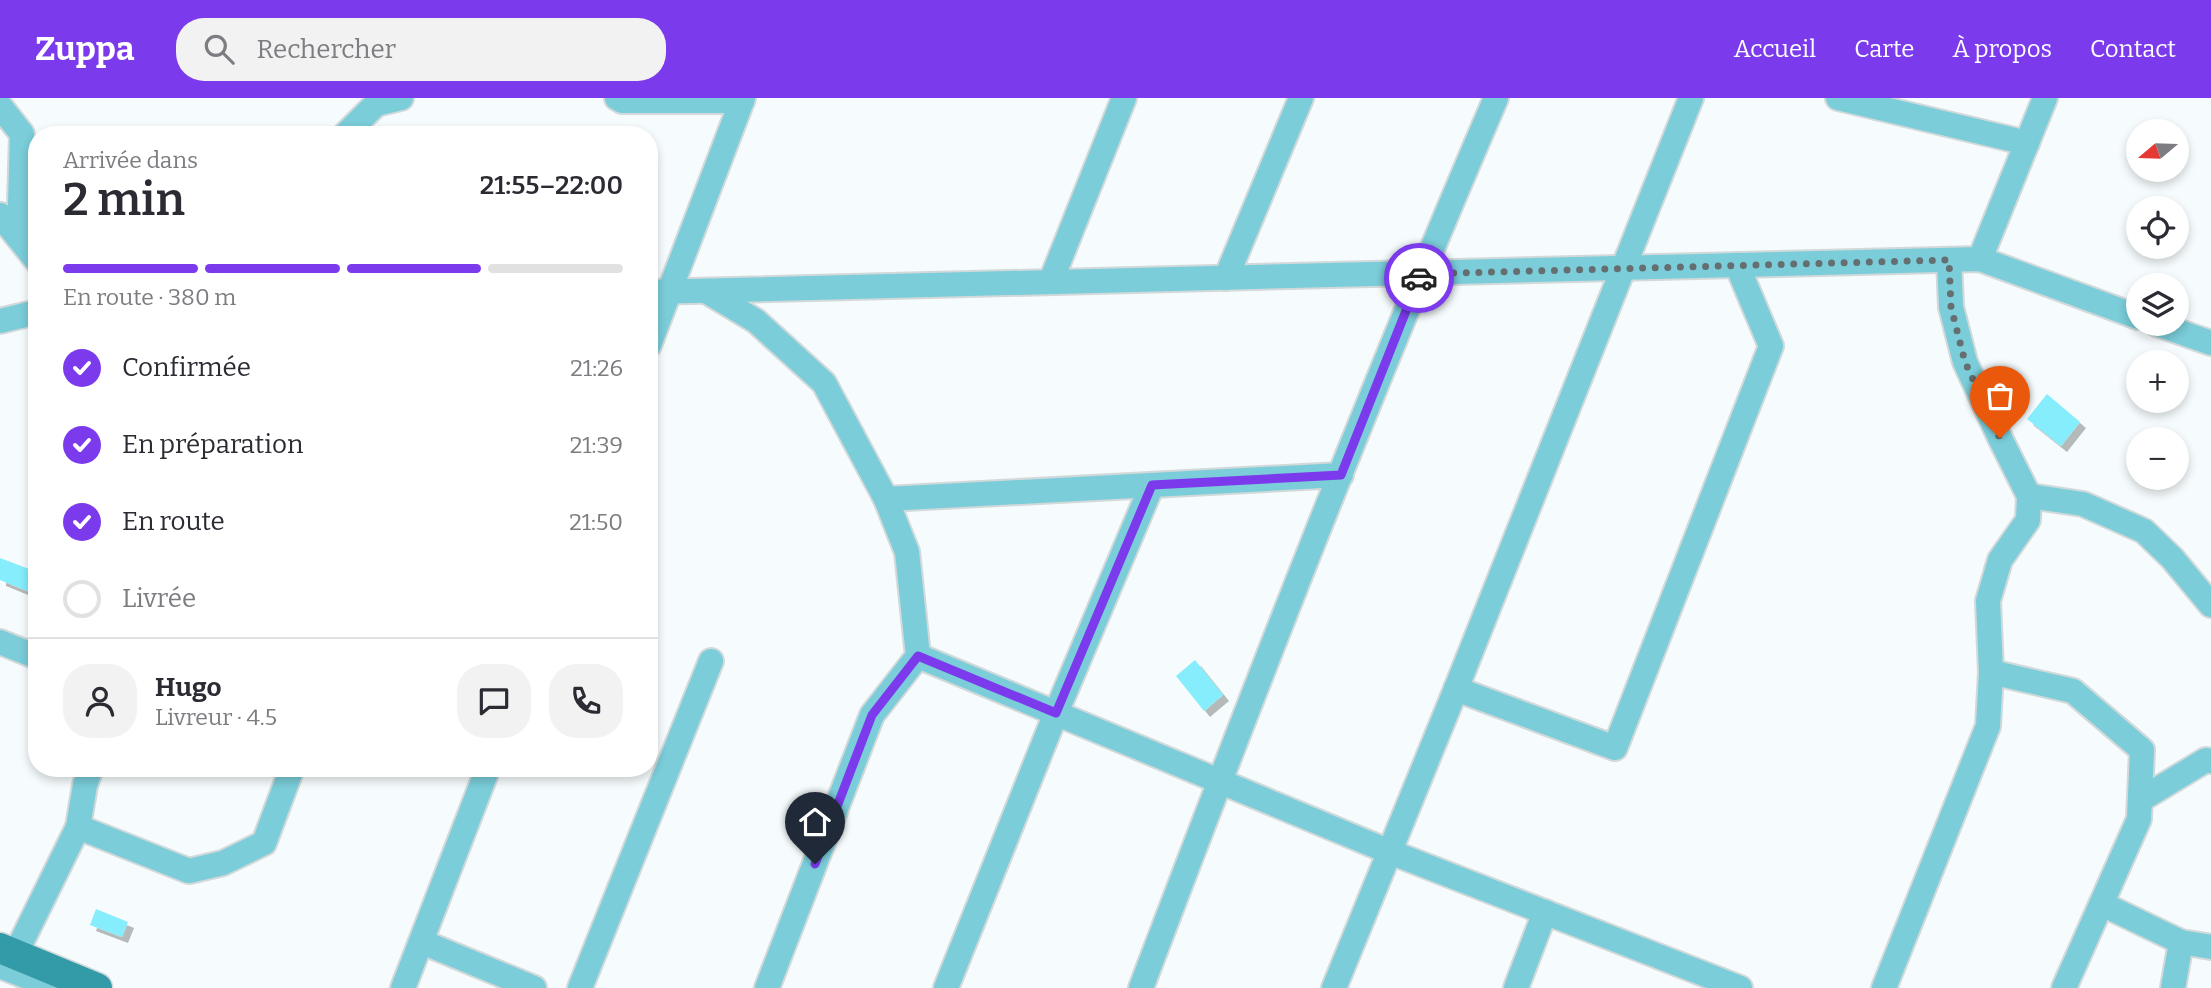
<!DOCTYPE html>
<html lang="fr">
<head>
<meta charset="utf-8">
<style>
  :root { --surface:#fff; --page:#f2f2f3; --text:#2b2b33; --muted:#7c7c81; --line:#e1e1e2; --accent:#7c3aed }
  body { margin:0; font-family:Bitter,serif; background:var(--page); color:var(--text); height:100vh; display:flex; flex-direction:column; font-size:26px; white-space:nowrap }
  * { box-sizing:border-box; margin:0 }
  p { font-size:23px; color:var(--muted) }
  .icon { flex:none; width:38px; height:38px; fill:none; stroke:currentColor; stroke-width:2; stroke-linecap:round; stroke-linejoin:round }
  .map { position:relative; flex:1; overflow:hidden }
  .panel { position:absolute; left:28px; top:28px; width:630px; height:651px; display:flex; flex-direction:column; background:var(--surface); border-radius:28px; box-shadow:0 4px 10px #0003 }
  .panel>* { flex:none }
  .needle { width:46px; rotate:251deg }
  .tools { position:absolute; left:2126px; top:21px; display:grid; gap:14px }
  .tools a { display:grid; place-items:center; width:63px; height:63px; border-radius:50%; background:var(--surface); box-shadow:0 4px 10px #0003; font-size:35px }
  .pin { position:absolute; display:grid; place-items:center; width:60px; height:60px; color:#fff; margin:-72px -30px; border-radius:50% 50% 50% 0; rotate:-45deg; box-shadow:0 0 7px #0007 }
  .pin .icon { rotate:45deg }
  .courier { position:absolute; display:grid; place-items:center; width:70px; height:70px; margin:-35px; border:5px solid #7c3aed; border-radius:50%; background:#fff; color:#222; box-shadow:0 2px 9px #0007 }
  .overview em { font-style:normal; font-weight:600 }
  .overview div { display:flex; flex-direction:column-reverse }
  .overview { display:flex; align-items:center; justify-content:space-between; height:119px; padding:0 35px }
  h1 { font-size:46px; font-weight:600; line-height:52px }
  .bar { display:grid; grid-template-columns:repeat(4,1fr); gap:10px 7px; align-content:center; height:84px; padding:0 35px }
  .bar i { height:9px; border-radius:5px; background:var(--line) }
  .bar .active { background:var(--accent) }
  .bar p { grid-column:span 4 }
  .line { display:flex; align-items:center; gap:18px; padding:0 35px; border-top:2px solid var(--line) }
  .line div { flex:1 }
  .round { display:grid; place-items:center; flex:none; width:74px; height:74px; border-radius:28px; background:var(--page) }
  ol { padding:0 35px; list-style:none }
  li { display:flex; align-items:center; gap:21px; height:77px }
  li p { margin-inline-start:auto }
  li .icon { padding:7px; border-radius:50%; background:var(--accent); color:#fff; stroke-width:4 }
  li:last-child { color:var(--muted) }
  li i { width:38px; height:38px; border:4px solid var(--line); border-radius:50% }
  header { display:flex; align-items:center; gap:42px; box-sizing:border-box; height:98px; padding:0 35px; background:var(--accent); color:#fff }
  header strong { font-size:33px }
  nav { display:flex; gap:38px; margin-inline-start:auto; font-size:24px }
  .search { width:490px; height:63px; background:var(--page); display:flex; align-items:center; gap:18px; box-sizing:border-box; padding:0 24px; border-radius:28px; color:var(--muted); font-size:26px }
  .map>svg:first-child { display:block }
</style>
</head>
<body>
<header>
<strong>Zuppa</strong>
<div class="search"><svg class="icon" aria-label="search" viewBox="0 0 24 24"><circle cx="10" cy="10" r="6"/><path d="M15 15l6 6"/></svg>Rechercher</div>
<nav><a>Accueil</a><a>Carte</a><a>À propos</a><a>Contact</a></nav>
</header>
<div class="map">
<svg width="2211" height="890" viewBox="0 0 2211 890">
  <defs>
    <filter id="shadow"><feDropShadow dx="6" dy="6" stdDeviation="0" flood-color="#0004"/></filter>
  </defs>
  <rect width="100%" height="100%" fill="#f6fcfd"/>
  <!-- building -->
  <g fill="#85edfb" filter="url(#shadow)">
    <path d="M2047,296l33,28 -19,24 -34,-27z"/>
    <path d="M0,460l37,14v23l-37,-15z"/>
    <path d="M1195,562l28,35 -19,16 -28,-35z"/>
    <path d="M96,811l32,13 -6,15 -32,-12z"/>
  </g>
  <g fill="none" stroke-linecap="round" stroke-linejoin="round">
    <!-- minor casing -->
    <g stroke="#d2d9da" stroke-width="28">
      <g id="minor">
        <path d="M617,0l5,3h120"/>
        <path d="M1838,0l189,45"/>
        <path d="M0,8l22,28 -3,104"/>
        <path d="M345,37l31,-31 25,-6"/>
        <path d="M0,117l37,46"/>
        <path d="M1980,161l65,-161"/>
        <path d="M1226,180l75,-180"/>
        <path d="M1051,183l73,-183"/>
        <path d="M706,193l50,30 68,62 62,116 21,53 11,104 -46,59 -105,273"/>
        <path d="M649,194l1331,-33 158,58"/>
        <path d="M0,223l37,-9"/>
        <path d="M2157,226l54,19"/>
        <path d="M649,247l94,-247"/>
        <path d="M2029,398l54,8 61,27 28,27 39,47"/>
        <path d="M886,401l455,-24"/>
        <path d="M0,544l37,15"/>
        <path d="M918,558l472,196 350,136"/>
        <path d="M1991,574l82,19 69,59 -3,69 -75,169"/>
        <path d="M1456,591l159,59 156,-402 -34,-81"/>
        <path d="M2140,702l66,-40 5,1"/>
        <path d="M78,729l111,44 34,-8 41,-20 28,-75"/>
        <path d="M2102,806l79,38 30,5"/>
        <path d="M422,844l112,46"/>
        <path d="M15,857l63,-128 7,-42 6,-17"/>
        <path d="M0,868l55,22"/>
        <path d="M403,890l85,-220"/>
        <path d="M580,890l131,-327"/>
        <path d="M946,890l110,-275 96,-228"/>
        <path d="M1141,890c113,-298 229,-597 355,-890"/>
        <path d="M1334,890l122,-299 235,-591"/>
        <path d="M1516,890l29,-76"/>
        <path d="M1884,890l104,-262 3,-54 -3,-71 12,-41 28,-40 1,-24 -29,-58 -35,-76 -14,-55 -2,-47"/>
        <path d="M2173,890l8,-46"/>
      </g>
    </g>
    <!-- major casing -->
    <g stroke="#d2d9da" stroke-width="33">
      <path id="major" d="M0,850l97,40"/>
    </g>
    <!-- minor -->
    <use href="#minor" stroke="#7acdd9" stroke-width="24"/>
    <!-- major -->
    <use href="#major" stroke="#339aa7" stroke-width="30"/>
  </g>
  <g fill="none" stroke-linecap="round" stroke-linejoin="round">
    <!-- done -->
    <path stroke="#656f71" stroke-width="7" stroke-dasharray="0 12.6" d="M1419,180l1,-4 529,-14 2,47 14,55 35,76"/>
    <!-- route -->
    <path stroke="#7c3aed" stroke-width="9" d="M815,766l57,-149 46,-59 138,57 96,-228 189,-10 78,-197"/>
  </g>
</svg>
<div class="tools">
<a><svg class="needle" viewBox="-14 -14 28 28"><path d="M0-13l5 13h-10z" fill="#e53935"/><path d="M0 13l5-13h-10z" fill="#7c7c81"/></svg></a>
<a><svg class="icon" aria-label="locate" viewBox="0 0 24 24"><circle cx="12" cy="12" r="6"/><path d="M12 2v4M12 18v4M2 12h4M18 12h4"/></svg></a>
<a><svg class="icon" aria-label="layers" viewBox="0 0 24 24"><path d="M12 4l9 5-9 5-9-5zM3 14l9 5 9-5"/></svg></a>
<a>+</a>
<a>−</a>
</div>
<div class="pin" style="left:2000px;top:340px;background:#ea580c"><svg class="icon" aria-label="bag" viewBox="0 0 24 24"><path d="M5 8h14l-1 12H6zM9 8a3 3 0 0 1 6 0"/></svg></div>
<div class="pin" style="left:815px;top:766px;background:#1f2937"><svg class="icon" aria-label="home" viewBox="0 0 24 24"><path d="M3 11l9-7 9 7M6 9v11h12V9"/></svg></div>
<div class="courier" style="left:1419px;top:180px"><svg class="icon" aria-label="car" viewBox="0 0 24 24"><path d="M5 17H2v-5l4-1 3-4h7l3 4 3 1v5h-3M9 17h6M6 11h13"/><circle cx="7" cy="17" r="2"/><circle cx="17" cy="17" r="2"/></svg></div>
<section class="panel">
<div class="overview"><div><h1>2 min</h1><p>Arrivée dans</p></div><em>21:55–22:00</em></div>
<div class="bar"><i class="active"></i><i class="active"></i><i class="active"></i><i></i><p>En route · 380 m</p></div>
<ol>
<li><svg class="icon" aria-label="check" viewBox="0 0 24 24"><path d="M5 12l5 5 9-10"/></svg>Confirmée<p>21:26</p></li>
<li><svg class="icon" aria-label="check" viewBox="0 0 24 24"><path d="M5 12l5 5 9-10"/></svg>En préparation<p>21:39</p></li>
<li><svg class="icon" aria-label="check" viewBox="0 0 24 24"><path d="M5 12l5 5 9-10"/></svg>En route<p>21:50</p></li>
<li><i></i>Livrée</li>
</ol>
<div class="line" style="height:126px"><a class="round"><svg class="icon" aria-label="person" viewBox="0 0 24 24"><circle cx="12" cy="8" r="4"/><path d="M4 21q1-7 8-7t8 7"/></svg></a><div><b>Hugo</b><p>Livreur · 4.5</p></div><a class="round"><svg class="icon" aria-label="chat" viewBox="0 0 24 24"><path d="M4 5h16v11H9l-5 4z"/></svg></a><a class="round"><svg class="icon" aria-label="phone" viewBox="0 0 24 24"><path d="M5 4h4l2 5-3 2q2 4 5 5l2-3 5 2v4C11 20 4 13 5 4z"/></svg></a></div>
</section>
</div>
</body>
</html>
